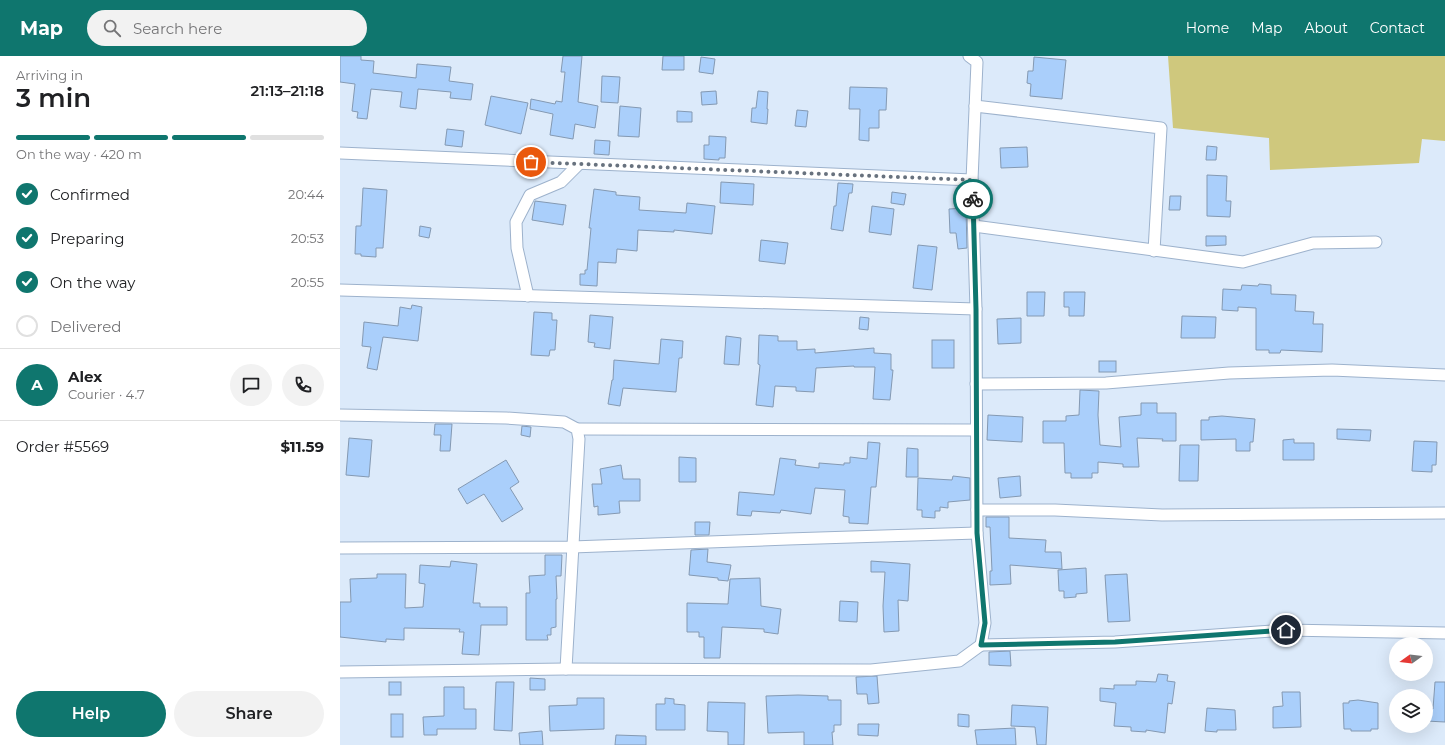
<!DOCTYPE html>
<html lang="en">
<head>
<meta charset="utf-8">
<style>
  :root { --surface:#fff; --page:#f2f2f2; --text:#202124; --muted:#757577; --line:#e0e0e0; --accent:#0f766e }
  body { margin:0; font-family:Montserrat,sans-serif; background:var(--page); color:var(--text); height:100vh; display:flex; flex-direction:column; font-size:15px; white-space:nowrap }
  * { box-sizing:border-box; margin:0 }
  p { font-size:13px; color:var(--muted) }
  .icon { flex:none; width:22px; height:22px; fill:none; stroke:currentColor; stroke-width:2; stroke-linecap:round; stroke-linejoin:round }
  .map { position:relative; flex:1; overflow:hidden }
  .details { display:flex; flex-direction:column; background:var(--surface); width:340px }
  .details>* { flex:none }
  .needle { width:26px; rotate:255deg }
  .tools { position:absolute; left:1049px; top:581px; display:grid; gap:8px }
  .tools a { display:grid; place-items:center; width:44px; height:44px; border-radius:50%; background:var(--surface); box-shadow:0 4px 16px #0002; font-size:20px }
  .pin { position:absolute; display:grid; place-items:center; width:34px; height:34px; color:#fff; margin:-17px; border:2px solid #fff; border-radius:50%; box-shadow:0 1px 4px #0007 }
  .courier { position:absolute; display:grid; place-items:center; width:40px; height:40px; margin:-20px; border:3px solid #0f766e; border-radius:50%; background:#fff; color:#222; box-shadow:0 1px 5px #0007 }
  .overview em { font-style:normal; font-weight:600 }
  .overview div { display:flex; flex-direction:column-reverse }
  .overview { display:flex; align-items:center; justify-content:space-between; height:68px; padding:0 16px }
  h1 { font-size:26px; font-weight:600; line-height:30px }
  .bar { display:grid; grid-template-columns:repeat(4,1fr); gap:6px 4px; align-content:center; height:48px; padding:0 16px }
  .bar i { height:5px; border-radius:3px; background:var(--line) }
  .bar .current { background:var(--accent) }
  .bar p { grid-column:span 4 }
  .line { display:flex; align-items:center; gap:10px; padding:0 16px; border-top:1px solid var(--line) }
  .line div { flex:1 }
  .round { display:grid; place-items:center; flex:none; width:42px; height:42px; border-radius:21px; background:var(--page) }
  ol { padding:0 16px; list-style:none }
  li { display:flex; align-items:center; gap:12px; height:44px }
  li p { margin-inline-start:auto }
  li .icon { padding:4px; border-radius:50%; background:var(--accent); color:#fff; stroke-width:4 }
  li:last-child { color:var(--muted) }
  li i { width:22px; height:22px; border:2px solid var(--line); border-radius:50% }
  .primary-button { display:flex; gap:8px; margin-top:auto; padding:8px 16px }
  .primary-button a { flex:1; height:46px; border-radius:24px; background:var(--accent); color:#fff; font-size:16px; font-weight:600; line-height:46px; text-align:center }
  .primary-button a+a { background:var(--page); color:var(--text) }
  header { display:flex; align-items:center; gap:24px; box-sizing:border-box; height:56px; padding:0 20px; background:var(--accent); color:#fff }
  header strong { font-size:19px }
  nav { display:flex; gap:22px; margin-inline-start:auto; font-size:14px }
  .search { width:280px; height:36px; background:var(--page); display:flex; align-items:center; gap:10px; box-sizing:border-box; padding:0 14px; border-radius:22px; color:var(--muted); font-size:15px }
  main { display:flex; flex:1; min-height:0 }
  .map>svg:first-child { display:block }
</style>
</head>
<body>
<header>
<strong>Map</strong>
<div class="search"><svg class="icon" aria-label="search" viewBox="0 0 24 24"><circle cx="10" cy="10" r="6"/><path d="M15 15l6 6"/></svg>Search here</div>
<nav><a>Home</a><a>Map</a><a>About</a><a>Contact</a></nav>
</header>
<main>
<section class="details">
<div class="overview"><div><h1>3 min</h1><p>Arriving in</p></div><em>21:13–21:18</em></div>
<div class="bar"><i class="current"></i><i class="current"></i><i class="current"></i><i></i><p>On the way · 420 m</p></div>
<ol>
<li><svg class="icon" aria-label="check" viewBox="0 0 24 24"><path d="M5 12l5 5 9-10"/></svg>Confirmed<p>20:44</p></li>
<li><svg class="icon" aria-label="check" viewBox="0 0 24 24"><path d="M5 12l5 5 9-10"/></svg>Preparing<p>20:53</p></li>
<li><svg class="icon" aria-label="check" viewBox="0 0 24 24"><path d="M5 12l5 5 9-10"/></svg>On the way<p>20:55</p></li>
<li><i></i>Delivered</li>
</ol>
<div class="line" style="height:72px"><b class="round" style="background:var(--accent);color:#fff">A</b><div><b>Alex</b><p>Courier · 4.7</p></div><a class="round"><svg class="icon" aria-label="chat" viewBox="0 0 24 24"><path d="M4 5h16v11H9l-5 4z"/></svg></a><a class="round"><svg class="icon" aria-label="phone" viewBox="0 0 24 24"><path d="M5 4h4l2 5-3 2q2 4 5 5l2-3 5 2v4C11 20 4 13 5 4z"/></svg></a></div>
<div class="line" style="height:52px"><div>Order #5569</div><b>$11.59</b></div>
<div class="primary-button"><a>Help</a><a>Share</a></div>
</section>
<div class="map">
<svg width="1105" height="689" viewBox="0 0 1105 689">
  <rect width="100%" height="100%" fill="#dceafa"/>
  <!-- green -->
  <path fill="#cfc87d" d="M828,0h277v85l-23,-2 -3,24 -149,7 -1,-32 -96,-10z"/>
  <!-- building -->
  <g fill="#aacffb" stroke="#8499b2">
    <path d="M0,0h21v4l13,1 -1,12 43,5 1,-14 34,3 -2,14 24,3 -2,16 -21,-2 1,-6 -33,-3 -2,20 -16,-2 2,-15 -31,-3 -4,30 -10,-1 1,-6 -6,-1 3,-27 -15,-2z"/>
    <path d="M223,0h19l-4,46 20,4 -3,22 -20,-4 -2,15 -23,-4 3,-21 -23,-5 1,-10 24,5 1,-3 6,1 3,-30h-4z"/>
    <path d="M323,0h21v14h-22z"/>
    <path d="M361,1l14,2 -2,15 -14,-2z"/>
    <path d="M694,1l32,3 -4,39 -32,-3 1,-12 -4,-1 1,-12h5z"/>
    <path d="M262,20l18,1 -2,26 -17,-1z"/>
    <path d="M510,31l37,1 -1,22h-7v18h-10v13l-10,-1 1,-31h-11z"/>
    <path d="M376,35l1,13 -15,1 -1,-13z"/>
    <path d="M418,35l10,1 -1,17h1l-1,15 -16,-2 1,-14h4z"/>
    <path d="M151,40l37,7 -7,31 -36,-9z"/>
    <path d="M280,50l21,2 -2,29 -21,-1z"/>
    <path d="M457,54l11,1 -2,16 -11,-1z"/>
    <path d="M337,55l15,1v10h-15z"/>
    <path d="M107,73l17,2 -2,16 -17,-2z"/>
    <path d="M369,80l17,1 -1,21h-6v2l-15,-1v-14h5z"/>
    <path d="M255,84l15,1 -1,14 -15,-1z"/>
    <path d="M867,90l10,1 -1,13h-10z"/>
    <path d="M687,91l1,20 -27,1 -1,-20z"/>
    <path d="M867,119l20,1 -1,25h5l-1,16 -23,-1z"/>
    <path d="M381,126l33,2 -1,21 -33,-2z"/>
    <path d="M498,127l15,1 -1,9h-3l-6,38 -12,-2 3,-23h2z"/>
    <path d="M23,132l24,2 -4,58h-7v9l-15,-1v-2h-6l1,-28h5z"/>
    <path d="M254,133l22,3v3l24,2 -1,13 47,3 1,-10 28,3 -3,28 -38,-4v2l-36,-2 -1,21 -20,-2 -1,14 -18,-1 -1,24 -17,-1v-11h5v-4h2l4,-42h-2z"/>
    <path d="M552,136l14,2 -2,11 -13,-2z"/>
    <path d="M830,140h11l-1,14h-11z"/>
    <path d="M195,145l31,4 -3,20 -31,-5z"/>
    <path d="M532,150l22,3 -3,26 -22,-3z"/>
    <path d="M626,152l1,40 -9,1 -2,-16h-6l-1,-24z"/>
    <path d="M80,170l11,2 -2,10 -10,-2z"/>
    <path d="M866,180h20v9l-20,1z"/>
    <path d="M421,184l27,3 -3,21 -26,-3z"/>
    <path d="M578,189l19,2 -5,43 -19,-2z"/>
    <path d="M919,228l12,1v9l25,1 -1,16 19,1 -1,12h10l-1,28 -41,-2 -1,3h-11v-3h-13v-42l-18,-1v4l-16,-1 1,-21 18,1 1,-5 16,1z"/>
    <path d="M687,236h18l-1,24h-17z"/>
    <path d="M724,236h21l-1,24h-15v-9h-5z"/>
    <path d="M72,249l10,2 -4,34 -35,-4 -6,33 -10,-2 4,-21 -9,-1 2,-24 34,4 2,-19 11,2z"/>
    <path d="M194,256l18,1v7h5l-2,30h-5l-1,6 -18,-1z"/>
    <path d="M250,259l23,2 -3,32 -16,-2 1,-4 -7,-1z"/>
    <path d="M842,260l34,1 -1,21h-34z"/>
    <path d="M520,261l9,1 -1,12 -9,-1z"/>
    <path d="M681,262v25l-23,1 -1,-25z"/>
    <path d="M419,279l19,1v5h19v9l18,-1v4l59,-5v5l17,1v16h2l-3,30 -17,-1 2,-32h-21v-1l-38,2 -2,24 -18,-1v-4l-21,-1 -2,21 -17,-2 4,-40 -2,-1z"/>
    <path d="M386,280l15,2 -2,27 -15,-1z"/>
    <path d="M321,283l22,2 -1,17h-3l-3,34 -53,-4 -3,18 -12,-2 4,-24h1l1,-20 45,4z"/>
    <rect x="592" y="284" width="22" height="28"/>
    <rect x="759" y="305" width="17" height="11"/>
    <path d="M740,334l19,1 -1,24 2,30 21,2 -2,-30 22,-2v-12h16v10h19v28h-14l1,-2 -26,-1 2,29h-16v-3l-25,-2v11h-6v5h-21v-5h-6l-1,-30h-21v-22h23v-5l13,-1z"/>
    <path d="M648,359l35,2 -1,25 -35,-2z"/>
    <path d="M882,360l33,3 -2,23h-3v9h-14v-12l-35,1v-20h8v-3z"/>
    <path d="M95,368h17l-2,27h-10l1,-16h-7z"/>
    <path d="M182,370l9,1 -1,10 -9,-2z"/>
    <path d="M997,373l34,1 -1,11 -33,-2z"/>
    <path d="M9,382l23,2 -3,37 -23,-2z"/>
    <path d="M954,383v4h20v17h-31v-20z"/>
    <path d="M1074,385l23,1 -1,23h-4v7l-20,-1z"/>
    <path d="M528,386l12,1 -4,44h-5l-3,37 -19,-1v-6l-6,-1 2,-26 -30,-2 -4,26 -30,-4 -1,3 -28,-2 -1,5 -14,-1 2,-23 35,3 6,-37 16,2 -1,5 24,3v-5l25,2v-2h6v-6l17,2z"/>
    <path d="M840,389h19l-1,36h-19z"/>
    <path d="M567,392l11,1v28h-12z"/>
    <path d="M339,401l17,1v24h-17z"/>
    <path d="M166,404l13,22 -9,6 13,21 -21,13 -18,-28 -17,10 -9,-15z"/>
    <path d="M281,409l2,14h17v22h-21l1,12 -22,2v-9l-4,1 -2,-23h10l-2,-15z"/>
    <path d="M613,420l17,2v22l-22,2v6l-8,-1v4h-5v7l-13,-1v-7h-5l1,-32 34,2z"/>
    <path d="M680,420l1,20 -21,2 -2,-20z"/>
    <path d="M646,461h23v21l37,2 -1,12h16l1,17 -52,-4 1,19 -21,1v-14h2l-2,-44h-4z"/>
    <path d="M355,466h15l-1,13h-14z"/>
    <path d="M368,493l-1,13 24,3 -3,16 -10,-1v-2l-29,-3 2,-25z"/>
    <path d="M205,499h17l-1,21h-5l1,23h-1v28l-5,1v7h-4l1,5h-22v-47h4l-1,-17 16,-1z"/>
    <path d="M111,505l26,3 -4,39h7v4h27v18h-26l-2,30 -17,-1 2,-22h-5l1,-3 -56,-1v12l-18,-1v3l-46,-5v-35h11l-1,-23 27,-1v-4h29l-1,34 18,-1 2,-23 -6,-1 1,-18 30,2z"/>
    <path d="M531,505l39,3 -2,37 -10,-1 1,31 -15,1 -1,-26 2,-34h-14z"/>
    <path d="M746,512l1,25 -11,1v3l-12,1v-7h-5l-1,-21z"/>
    <path d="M787,518l3,47 -22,1 -3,-47z"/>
    <path d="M420,522l1,28 20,3 -3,25 -14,-2v-3l-42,-2 -2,31h-16v-21h-5v-5h-12v-29l41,1 2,-25z"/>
    <path d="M500,545l18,1 -1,20 -18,-1z"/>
    <path d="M670,595l1,15 -22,-1v-13z"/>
    <path d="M818,618l10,1 -1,6 8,1 -3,22 -4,-1 -3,30 -19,-3v2l-15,-1v-4l-17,-1 2,-23 -16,-2v-13l14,1v-4h22v-4l20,1z"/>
    <path d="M537,620l2,27 -11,1 -1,-10h-10l-1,-17z"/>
    <path d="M190,622l15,1v11h-15z"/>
    <rect x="49" y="626" width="12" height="13"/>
    <path d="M156,626h18l-2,49 -18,-1z"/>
    <path d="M1095,626h10v40l-19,-1v-13l7,1z"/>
    <path d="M104,631h20v22h12v20h-39v6h-13l-1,-18 21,-1z"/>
    <path d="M942,636h18l1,35 -28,1v-21l10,-1z"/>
    <path d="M458,639l30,1v4h13v25h-7v7h-2l1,13h-29v-13l-36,1 -2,-37z"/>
    <path d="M237,642h27v31l-54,2 -1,-25 28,-1z"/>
    <path d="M325,642l9,1v5l11,1v25h-29v-26h9z"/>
    <path d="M1018,644l20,3v26h-7v2h-20v-2h-7l-1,-26h6v-2z"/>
    <path d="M368,646l37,1 -1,42h-16v-13l-21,-1z"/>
    <path d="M672,649l36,2 -2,38h-9l-2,-18 -24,-1z"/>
    <path d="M867,652l28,2 1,20h-19v2l-12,-1z"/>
    <rect x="51" y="658" width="12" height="23"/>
    <path d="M618,658l11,1v12l-11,-1z"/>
    <path d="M518,668h21l-1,12 -20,-1z"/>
    <path d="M675,672l1,17h-39l-2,-15z"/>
    <path d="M202,675l1,14h-23l-1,-12z"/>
    <path d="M276,679l30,1v9h-31z"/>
  </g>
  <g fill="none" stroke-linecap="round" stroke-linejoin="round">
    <!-- minor casing -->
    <g stroke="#9db2cc" stroke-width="13">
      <g id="minor">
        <path d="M635,50l186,22 -7,123"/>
        <path d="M0,97l632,27"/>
        <path d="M634,170l269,36 70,-19 63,-1"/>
        <path d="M0,234l636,19"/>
        <path d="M188,240l-11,-48 -1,-26 14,-27 31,-13 18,-18"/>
        <path d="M636,328l130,-1 123,-10 103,-3 113,5"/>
        <path d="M0,359l166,3 58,4 13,7 2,10 -13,230"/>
        <path d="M237,373l399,1"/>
        <path d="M637,454h78l107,5 283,-2"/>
        <path d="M0,492l232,-1 216,-8 189,-6"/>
        <path d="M641,589l134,-3 171,-12 159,3"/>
        <path d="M0,616l226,-3 305,1 88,-9 22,-16 4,-22 -8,-90 -1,-224 -4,-129 5,-118 -8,-6"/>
      </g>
    </g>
    <!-- minor -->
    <use href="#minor" stroke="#fff" stroke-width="11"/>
  </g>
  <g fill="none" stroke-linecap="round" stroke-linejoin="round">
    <!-- done -->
    <path stroke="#68727e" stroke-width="4" stroke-dasharray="0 7.2" d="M191,106l441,18 1,19"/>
    <!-- route -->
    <path stroke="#0f766e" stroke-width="5" d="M633,143l3,110 1,224 8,90 -4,22 134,-3 171,-12"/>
  </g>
</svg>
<div class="tools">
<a><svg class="needle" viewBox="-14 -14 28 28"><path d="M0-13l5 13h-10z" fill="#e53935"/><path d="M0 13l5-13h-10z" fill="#757577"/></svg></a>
<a><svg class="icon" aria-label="layers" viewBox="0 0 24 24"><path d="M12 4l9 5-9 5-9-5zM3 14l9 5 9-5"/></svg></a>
</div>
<div class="pin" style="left:191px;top:106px;background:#ea580c"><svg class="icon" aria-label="bag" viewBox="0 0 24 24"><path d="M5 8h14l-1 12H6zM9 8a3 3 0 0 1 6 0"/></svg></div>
<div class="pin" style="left:946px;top:574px;background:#1f2937"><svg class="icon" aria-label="home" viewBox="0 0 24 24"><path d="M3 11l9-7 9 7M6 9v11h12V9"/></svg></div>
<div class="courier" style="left:633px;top:143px"><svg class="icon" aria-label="bike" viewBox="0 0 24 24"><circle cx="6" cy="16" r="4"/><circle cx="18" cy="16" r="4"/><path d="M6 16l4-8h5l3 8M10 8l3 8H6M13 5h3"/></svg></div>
</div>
</main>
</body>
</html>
